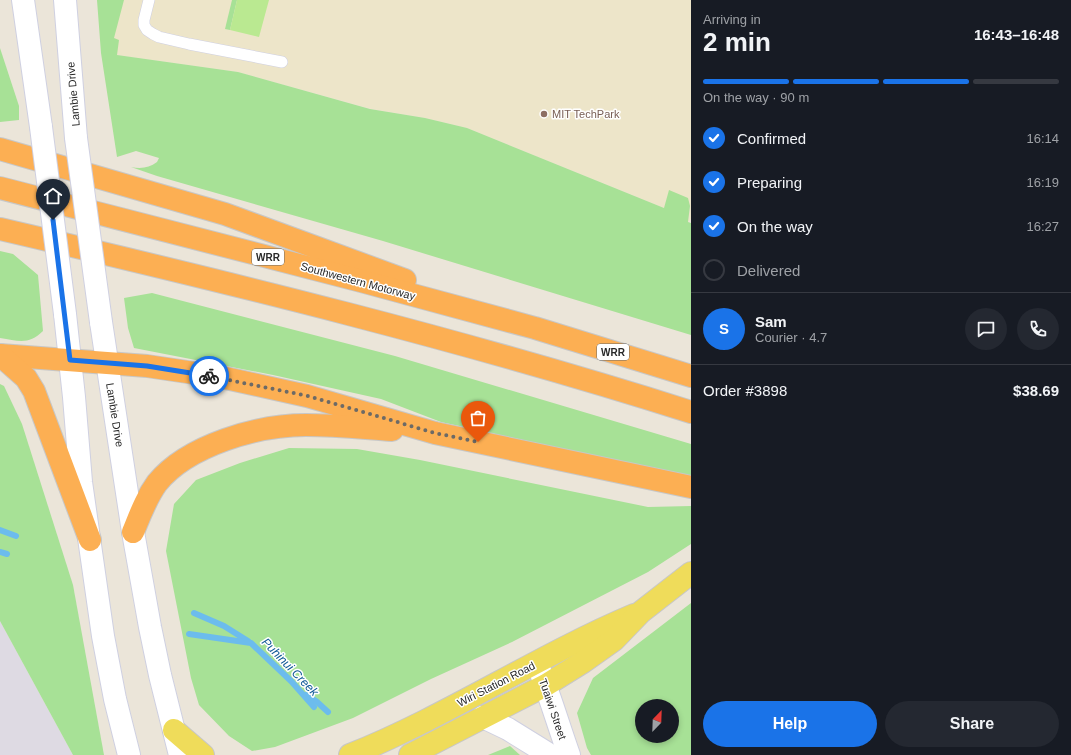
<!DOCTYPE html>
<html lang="en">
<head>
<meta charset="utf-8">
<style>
  :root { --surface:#171b24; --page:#242831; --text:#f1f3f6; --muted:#9ea1a6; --line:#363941; --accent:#1a73e8 }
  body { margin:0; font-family:Arial,sans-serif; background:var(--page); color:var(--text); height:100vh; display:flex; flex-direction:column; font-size:15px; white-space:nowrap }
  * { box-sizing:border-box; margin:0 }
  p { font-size:13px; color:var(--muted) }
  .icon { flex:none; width:22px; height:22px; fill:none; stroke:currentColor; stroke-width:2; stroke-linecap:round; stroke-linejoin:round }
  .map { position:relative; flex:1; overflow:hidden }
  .panel { display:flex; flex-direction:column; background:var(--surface); width:380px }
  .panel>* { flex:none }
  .needle { width:26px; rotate:23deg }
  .buttons { position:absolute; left:635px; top:699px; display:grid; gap:8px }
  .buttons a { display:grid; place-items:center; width:44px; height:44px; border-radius:50%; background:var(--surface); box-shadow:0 2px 6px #0003; font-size:20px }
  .pin { position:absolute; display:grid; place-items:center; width:34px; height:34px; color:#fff; margin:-41px -17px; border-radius:50% 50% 50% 0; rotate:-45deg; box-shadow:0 0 4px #0007 }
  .pin .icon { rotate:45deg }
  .courier { position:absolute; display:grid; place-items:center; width:40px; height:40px; margin:-20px; border:3px solid #1a73e8; border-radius:50%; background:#fff; color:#222; box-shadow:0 1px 5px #0007 }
  .summary em { font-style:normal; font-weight:800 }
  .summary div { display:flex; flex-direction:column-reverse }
  .summary { display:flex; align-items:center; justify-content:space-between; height:68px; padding:0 12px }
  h1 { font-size:26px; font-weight:800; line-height:30px }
  .bar { display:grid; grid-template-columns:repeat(4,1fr); gap:6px 4px; align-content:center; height:48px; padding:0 12px }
  .bar i { height:5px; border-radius:3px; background:var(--line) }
  .bar .selected { background:var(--accent) }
  .bar p { grid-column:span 4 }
  .line { display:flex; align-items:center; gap:10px; padding:0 12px; border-top:1px solid var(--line) }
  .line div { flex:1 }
  .round { display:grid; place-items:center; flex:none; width:42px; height:42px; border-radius:21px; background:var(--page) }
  ol { padding:0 12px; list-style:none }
  li { display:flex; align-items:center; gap:12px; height:44px }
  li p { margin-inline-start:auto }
  li .icon { padding:4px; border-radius:50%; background:var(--accent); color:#fff; stroke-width:4 }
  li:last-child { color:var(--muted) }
  li i { width:22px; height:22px; border:2px solid var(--line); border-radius:50% }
  .action { display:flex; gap:8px; margin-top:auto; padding:8px 12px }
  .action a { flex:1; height:46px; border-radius:24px; background:var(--accent); color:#fff; font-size:16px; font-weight:800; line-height:46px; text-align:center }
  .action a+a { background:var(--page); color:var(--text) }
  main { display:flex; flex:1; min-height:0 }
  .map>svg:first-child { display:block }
</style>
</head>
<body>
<main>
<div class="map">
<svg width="691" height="755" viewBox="0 0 691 755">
  <rect width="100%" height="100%" fill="#ebe5d9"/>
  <!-- industrial -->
  <path fill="#dedae3" d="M0,621l73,134h-73z"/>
  <!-- education -->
  <path fill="#ede5c9" d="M97,0h594v219l-3,3 2,-16 -26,2 -197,-80 -42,-10 -54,-9 -133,-37 -122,-17z"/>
  <!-- green -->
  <g fill="#a7e196" fill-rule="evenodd">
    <path d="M97,0h27l-10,38 5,2 -2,15 121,17 132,37 55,9 42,10 197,80 5,-18 19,8 2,8 -2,16 3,1v112l-308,-94 -226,-65 -26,-9c10,2 18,1 26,-5l2,-4 -23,-7 -19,6 -16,-104z"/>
    <path d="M232,0h5l-7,30 -5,-1z"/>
    <path d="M0,48l19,58v14l-19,2z"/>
    <path d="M0,251l13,3 25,21 5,56c-14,14 -24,10 -43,7z"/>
    <path d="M152,293l243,63 296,88v33l-250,-55 -60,-23 -108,-24 -139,-27 -6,-20 -4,-30z"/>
    <path d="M0,384l4,2 18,38 51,161 31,170h-31l-73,-134z"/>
    <path d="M289,448l68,1 63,11 228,47 43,-1v38l-43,28 -136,70 -81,37 -78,39 -78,29 -23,4 -23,-15 -30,-31 -8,-27 -25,-127 8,-47 22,-24 44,-17z"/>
    <path d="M691,603v152h-100l-4,-7 -10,-35 16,-35zM642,706h30v30h-30z"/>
    <path d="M510,746l10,9h-32z"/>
  </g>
  <!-- pitch -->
  <path fill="#bae991" d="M237,0h32l-10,37 -29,-7z"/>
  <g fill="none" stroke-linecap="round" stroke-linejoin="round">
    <!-- stream -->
    <g stroke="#6cbced" stroke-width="6">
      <path d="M0,530l16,6"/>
      <path d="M0,552l7,2"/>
      <path d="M194,613l30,13 24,15"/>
      <path d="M189,634l62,9 40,38 23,26"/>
      <path d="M306,695l10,6 12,11"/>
    </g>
    <!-- lane casing -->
    <g stroke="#cfd0e1" stroke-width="12">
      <path id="lane" d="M149,0l-5,20v5l3,5 6,4 6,3 30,7 93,18"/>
    </g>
    <!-- street casing -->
    <g stroke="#cfd0e1" stroke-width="24">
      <g id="street">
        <path d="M537,663c12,30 21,61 32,92"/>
        <path d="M483,717l25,12 42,26"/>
      </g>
    </g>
    <!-- secondary casing -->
    <g stroke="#cfd0e1" stroke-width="24">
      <g id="secondary">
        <path d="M23,0l18,127"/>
        <path d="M65,0l11,138"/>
        <path d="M65,314l9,83 7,85 22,154 12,63 14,56"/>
        <path d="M101,322l32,210 17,95 10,48 20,80"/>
      </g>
    </g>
    <!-- primary casing -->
    <g stroke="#c7c7c7" stroke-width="24">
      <g id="primary">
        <path d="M174,730l29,25"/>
        <path d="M350,755c98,-39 187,-99 284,-140"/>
        <path d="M410,755l136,-70 37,-23 31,-22 27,-28 50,-39"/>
      </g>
    </g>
    <!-- highway casing -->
    <g stroke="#c7c7c7" stroke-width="24">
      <g id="highway">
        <path d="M0,149l225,65 180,66"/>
        <path d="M0,188l361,93 174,47 156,48"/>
        <path d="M0,229c232,54 464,111 691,183"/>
        <path d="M0,355l147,11 74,11 86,19 128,37 256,54"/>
        <path d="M0,355l26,23 8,13 56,149"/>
        <path d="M133,532c7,-17 13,-34 24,-49 31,-38 101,-58 149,-58 29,0 57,3 86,5"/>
      </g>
    </g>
    <!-- lane -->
    <use href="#lane" stroke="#fff" stroke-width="11"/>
    <!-- street -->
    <use href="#street" stroke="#fff" stroke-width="22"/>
    <!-- secondary -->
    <use href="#secondary" stroke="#fff" stroke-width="22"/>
    <!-- primary -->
    <use href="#primary" stroke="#efdc5a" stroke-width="22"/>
    <!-- highway -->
    <use href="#highway" stroke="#fcaf53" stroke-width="22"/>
    <!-- secondary-bridge casing -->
    <g stroke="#cfd0e1" stroke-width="24" stroke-linecap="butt">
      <g id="secondary-bridge">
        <path d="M41,127l24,187"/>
        <path d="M76,138l25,184"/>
      </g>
    </g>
    <!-- secondary-bridge -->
    <use href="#secondary-bridge" stroke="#fff" stroke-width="22"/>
  </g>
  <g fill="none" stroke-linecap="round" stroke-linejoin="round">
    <!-- done -->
    <path stroke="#6c6a66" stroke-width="4" stroke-dasharray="0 7.2" d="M209,376l99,20 127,37 43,9"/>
    <!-- route -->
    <path stroke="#1a73e8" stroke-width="5" d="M53,220l17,140 77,6 62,10"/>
  </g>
  <!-- markers -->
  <circle fill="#8d6e63" stroke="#fff" stroke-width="1.5" cx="544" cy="114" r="4"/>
  <g text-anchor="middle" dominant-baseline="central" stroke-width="3" stroke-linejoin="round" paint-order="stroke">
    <!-- shield labels -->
    <g fill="#fff" stroke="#686868" stroke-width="1">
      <rect x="252" y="249" width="32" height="16" rx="3"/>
      <rect x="597" y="344" width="32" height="16" rx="3"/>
    </g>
    <g font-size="10" font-weight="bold" fill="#282828">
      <text x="268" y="257">WRR</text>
      <text x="613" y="352">WRR</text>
    </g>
    <!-- street labels -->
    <g font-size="11" fill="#282828" stroke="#fff">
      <text transform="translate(73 94) rotate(-95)">Lambie Drive</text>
      <text transform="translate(358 281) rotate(15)">Southwestern Motorway</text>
      <text transform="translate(115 415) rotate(81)">Lambie Drive</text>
      <text transform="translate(496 684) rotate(-27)">Wiri Station Road</text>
      <text transform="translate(553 709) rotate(71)">Tuaiwi Street</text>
    </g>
    <!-- education labels -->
    <g font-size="11" fill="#785e54" stroke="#fff" text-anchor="start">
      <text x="552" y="114">MIT TechPark</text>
    </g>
    <!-- water labels -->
    <g font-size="12" font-style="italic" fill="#0e5896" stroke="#fff">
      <text transform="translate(290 667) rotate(46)">Puhinui Creek</text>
    </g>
  </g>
</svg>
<div class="buttons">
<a><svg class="needle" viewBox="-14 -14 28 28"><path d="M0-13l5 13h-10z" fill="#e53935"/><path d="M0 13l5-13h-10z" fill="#9ea1a6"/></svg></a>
</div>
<div class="pin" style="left:478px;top:442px;background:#ea580c"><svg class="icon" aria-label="bag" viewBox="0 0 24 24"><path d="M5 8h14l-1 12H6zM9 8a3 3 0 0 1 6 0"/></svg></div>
<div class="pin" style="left:53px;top:220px;background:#1f2937"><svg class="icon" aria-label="home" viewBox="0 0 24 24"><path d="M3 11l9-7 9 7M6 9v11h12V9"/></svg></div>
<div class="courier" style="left:209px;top:376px"><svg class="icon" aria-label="bike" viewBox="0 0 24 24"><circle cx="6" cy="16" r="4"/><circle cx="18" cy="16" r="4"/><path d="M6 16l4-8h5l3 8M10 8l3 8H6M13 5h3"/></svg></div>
</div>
<section class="panel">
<div class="summary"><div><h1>2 min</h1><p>Arriving in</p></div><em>16:43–16:48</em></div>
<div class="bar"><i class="selected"></i><i class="selected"></i><i class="selected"></i><i></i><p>On the way · 90 m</p></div>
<ol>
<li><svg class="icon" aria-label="check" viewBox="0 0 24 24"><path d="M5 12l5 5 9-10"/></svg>Confirmed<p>16:14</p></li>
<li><svg class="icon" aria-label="check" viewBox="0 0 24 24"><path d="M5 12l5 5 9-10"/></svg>Preparing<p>16:19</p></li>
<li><svg class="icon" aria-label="check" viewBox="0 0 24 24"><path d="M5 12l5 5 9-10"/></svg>On the way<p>16:27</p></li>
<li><i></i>Delivered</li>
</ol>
<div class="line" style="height:72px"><b class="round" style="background:var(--accent);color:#fff">S</b><div><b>Sam</b><p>Courier · 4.7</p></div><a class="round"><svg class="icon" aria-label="chat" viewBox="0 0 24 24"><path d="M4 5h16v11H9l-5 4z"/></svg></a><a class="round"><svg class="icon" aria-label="phone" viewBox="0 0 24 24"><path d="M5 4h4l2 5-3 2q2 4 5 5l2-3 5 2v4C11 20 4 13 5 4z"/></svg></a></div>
<div class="line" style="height:52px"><div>Order #3898</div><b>$38.69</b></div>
<div class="action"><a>Help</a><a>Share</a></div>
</section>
</main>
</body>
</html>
